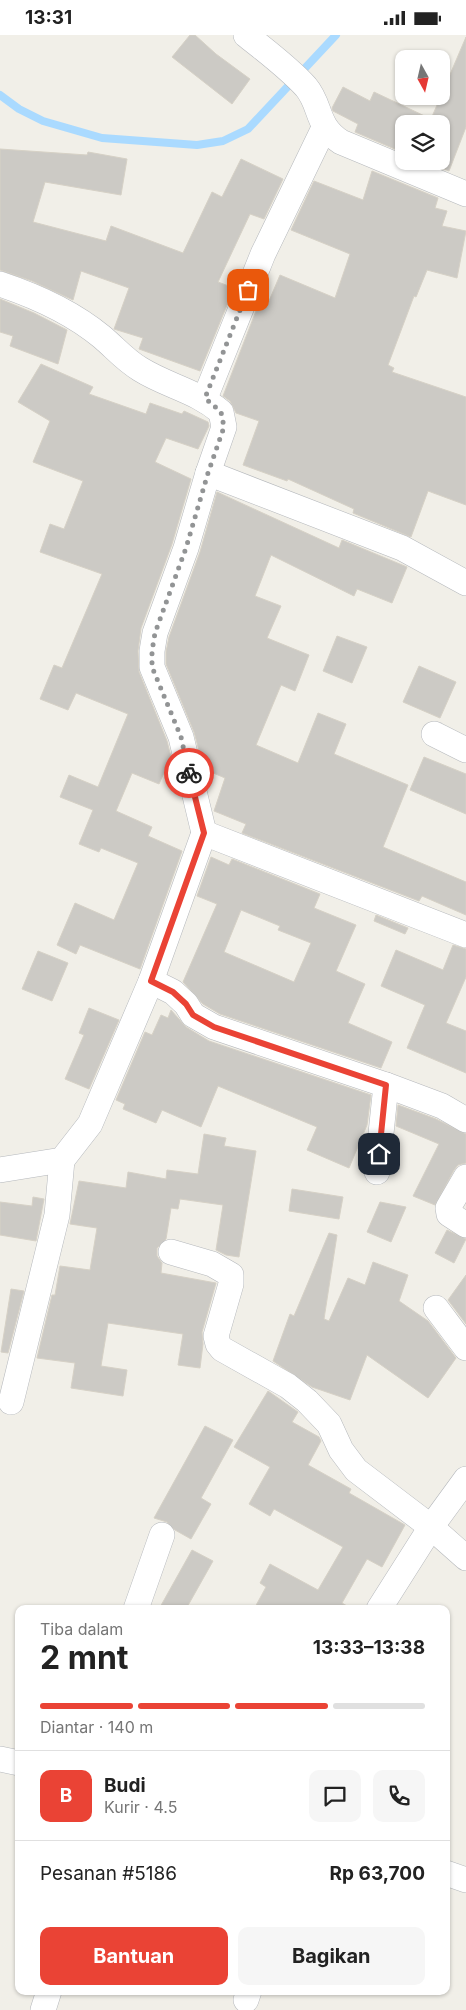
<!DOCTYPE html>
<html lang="id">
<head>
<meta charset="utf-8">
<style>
  :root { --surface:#fff; --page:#f6f6f6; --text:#222; --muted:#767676; --line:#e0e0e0; --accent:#ea4335 }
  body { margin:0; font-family:Inter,sans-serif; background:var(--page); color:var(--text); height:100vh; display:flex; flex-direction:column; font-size:19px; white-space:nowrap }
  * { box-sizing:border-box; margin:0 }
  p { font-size:16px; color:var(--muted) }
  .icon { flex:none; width:28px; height:28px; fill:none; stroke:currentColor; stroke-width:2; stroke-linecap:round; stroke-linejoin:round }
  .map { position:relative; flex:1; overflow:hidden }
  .panel { position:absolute; left:15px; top:1570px; width:435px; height:390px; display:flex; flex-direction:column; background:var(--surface); border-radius:10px; box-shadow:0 1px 4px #0004 }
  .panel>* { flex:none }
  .needle { width:32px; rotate:172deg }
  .buttons { position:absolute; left:395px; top:15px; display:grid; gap:10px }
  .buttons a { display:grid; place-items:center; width:55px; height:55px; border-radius:10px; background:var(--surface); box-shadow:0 1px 4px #0004; font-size:25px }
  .pin { position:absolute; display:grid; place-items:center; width:42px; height:42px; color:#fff; margin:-21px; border-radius:10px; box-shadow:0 2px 8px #0006 }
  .courier { position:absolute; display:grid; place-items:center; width:50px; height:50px; margin:-25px; border:4px solid #ea4335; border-radius:50%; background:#fff; color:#222; box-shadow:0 1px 6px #0007 }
  .summary em { font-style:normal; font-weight:700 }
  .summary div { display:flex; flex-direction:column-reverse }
  .summary { display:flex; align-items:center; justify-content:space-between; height:85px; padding:0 25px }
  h1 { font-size:32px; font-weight:700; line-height:38px }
  .bar { display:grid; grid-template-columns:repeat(4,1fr); gap:8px 5px; align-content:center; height:60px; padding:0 25px }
  .bar i { height:6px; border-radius:4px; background:var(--line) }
  .bar .on { background:var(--accent) }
  .bar p { grid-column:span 4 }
  .line { display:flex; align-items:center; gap:12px; padding:0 25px; border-top:1px solid var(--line) }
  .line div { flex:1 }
  .round { display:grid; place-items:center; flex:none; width:52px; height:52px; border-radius:10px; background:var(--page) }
  .button { display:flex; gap:10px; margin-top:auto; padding:10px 25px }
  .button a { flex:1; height:58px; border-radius:10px; background:var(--accent); color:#fff; font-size:20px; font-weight:700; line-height:58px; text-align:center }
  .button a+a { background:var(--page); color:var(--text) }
  .status { display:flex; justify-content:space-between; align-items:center; height:35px; padding:0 25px; background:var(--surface); direction:ltr }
  .status svg { height:14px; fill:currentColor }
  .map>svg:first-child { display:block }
</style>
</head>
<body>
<div class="status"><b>13:31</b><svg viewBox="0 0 49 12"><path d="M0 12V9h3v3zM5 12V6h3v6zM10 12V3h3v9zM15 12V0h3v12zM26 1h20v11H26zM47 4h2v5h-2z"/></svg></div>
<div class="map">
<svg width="466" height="1975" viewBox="0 0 466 1975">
  <rect width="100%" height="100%" fill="#f1efe8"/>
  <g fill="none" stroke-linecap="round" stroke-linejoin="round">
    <!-- stream -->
    <path stroke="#aadaff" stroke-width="8" d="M0,60l19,14 24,12 59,17 95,7 26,-4 25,-12 88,-94"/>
  </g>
  <!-- building -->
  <g fill="#cccac5" stroke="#d6d1c6" fill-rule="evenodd">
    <path d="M190,0h5l21,19 34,25 -18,25 -60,-47z"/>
    <path d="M466,2v90l-17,44 -24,-10h16v-37h-37v29l-49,-21 3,-8 -25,-13 -1,-3 11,-21 27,14 4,-9 57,27z"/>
    <path d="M0,114l87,6 1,-3 39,7 -6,36 -76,-13 -12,40 73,19 5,-15 72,27 29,-61 10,5 19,-38 42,20 -19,40 -14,-5 -32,68 16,6 -34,83 -61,-22 4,-11 -29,-9 15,-41 -48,-17 -8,29 -41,-19 -32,-11z"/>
    <path d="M372,136l66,27 -3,10 12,3 -5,15 24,5 -9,47 -30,-8 -11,27 -2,-1 -26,69 6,3 -2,4 74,25v108l-38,-14 -17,46 -58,-24 1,-4 -66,-30 -1,2 -44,-16 16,-44 -23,-8 -6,-12 -7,-5 38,-98 8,3 11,-26 55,23 15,-44 -59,-24 23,-49 49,19z"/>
    <path d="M0,264l34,14 33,17 -9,34 -48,-18 3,-10 -13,-4z"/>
    <path d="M41,329l52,23 -4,7 57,20 4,-11 32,11 2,-3 24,11 1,4 -11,23 -32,-11 -11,24 36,17 -19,65 -31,84 -3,23 1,21 28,69 4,16 -12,27 -27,-11 -16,38 36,16 -4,9 34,15 -42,118 -60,-24 -4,9 -19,-9 18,-42 39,17 24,-57 -37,-15 -2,4 -20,-8 14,-34 -33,-13 9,-22 29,12 30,-73 -52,-21 -8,17 -28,-11 14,-34 8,3 40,-94 -62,-22 10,-28 14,5 19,-48 -50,-19 17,-41 -32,-19z"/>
    <path d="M217,457l122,56 3,-8 65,27 -15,36 -35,-14 -3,7 -83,-41 -16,41 26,10 -14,32 42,17 -14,36 -14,-6 -25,60 42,18 20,-50 28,11 -12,30 74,31 -25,62 83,35v33l-44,-19 -3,5 -177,-68 4,-9 -32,-13 11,-33 -21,-9 -10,-37 -28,-68v-12l3,-15 31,-85z"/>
    <path d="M337,601l30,11 -15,36 -29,-12z"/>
    <path d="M419,631l37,16 -16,36 -37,-16z"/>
    <path d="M424,722l42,17v40l-56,-24z"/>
    <path d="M211,822l18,8 3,-6 88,35 -6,14 42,17 -20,46 29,13 -17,39 44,19 -11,26 -161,-54 -17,-10 -20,-22 34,-78 -20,-8zM241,875l39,16 -2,4 33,13 -17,39 -70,-30z"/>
    <path d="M376,880l32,13 -3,6 -31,-13z"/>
    <path d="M453,910l13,4v28l-20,46 20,8v42l-59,-25 18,-43 -44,-19 15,-36 47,20z"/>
    <path d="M38,916l30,12 -16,38 -30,-12z"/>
    <path d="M89,973l30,12 -30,69 -24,-10 19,-44 -5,-2z"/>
    <path d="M171,975l15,17 23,14 162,54 -4,30 -18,43 -42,-18 10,-23 -99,-41 -17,41 -39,-17 -6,13 -33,-14 2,-5 -9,-4 29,-68 7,3 9,-20 7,3z"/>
    <path d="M398,1070l38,14 30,15v29l-8,2 -4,5 -19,35 -22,-9 26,-52 -43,-18z"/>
    <path d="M204,1099l22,4 -2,8 32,5 -17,106 -13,-2 -10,-5 7,-45 -43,-6 -2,10 -7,-1 -5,31 -9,9v8l5,7 -1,10 55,10 -14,49 1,12 -3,24 -22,-3 5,-31 -75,-11 -7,43 26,4 -4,26 -52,-8 4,-25 -38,-5 15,-63h3l5,-29 30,4 7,-42 -27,-4 9,-43 47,7 2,-16 38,7 1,-9 31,4z"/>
    <path d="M292,1154l51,8 -4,22 -50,-8z"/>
    <path d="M33,1162l11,2 -8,42 -36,-6v-33l32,4z"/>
    <path d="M380,1167l26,5 -15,35 -24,-10z"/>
    <path d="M447,1195l19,9 -12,24 -19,-10z"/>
    <path d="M329,1198l8,2 -13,84 5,2 19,-43 17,7 8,-23 35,13 -9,26 29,20 28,37 -28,40 -61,-43 -17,45 -38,-13 -39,-26 17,-47 4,2z"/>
    <path d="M466,1240v49l-18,-24z"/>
    <path d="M11,1254l13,2 -16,62 -7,-1z"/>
    <path d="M268,1356l30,21 -6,10 27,15 2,4 -13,24 43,24 -2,4 56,32 -23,42 -15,-8 -25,44 10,6h-98l12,-22 -6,-4 10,-19 48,26 25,-43 -69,-38 -4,7 -21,-12 21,-37 -36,-20z"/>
    <path d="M205,1391l28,14 -32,58 10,6 -20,35 -16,-9 -8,-8 -13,-4z"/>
    <path d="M192,1515l21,11 -27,48h-27z"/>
  </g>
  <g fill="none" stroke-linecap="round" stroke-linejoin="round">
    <!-- minor casing -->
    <g stroke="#b5b8bc" stroke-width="26">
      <g id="minor">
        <path d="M246,0c20,16 43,33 60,52 16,19 9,38 35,55l125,52"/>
        <path d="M0,249c36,12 72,28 102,53 13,11 23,23 38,32 27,17 55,21 81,43l3,15 -16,46 -22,75 -31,85 -3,18v16l29,70 23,96"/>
        <path d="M205,363l58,-144 61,-126"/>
        <path d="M208,438l194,75 64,35"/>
        <path d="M434,699l32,16"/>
        <path d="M151,946l22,11 13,12 7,11 21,12 172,58 -9,87"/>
        <path d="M386,1050l56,21 24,14"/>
        <path d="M0,1135l62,-10 28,-36 61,-143 53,-148 262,102"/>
        <path d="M466,1142l-18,31 1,6 17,11"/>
        <path d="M171,1217l41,12 19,11v9l-15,52 2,8 4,5 66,37 19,15 22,23 12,26 15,20 75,57 35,31"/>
        <path d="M436,1273l30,40"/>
        <path d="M11,1367l46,-187 5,-55"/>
        <path d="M136,1574l26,-74"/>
        <path d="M379,1574l52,-82 35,-48"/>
        <path d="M0,1724l19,4"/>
        <path d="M446,1838l20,7"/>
        <path d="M246,1965l3,-9"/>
        <path d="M43,1975l6,-19"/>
      </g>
    </g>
    <!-- minor -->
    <use href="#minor" stroke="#fff" stroke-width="25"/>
  </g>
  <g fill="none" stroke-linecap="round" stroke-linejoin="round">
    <!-- done -->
    <path stroke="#929495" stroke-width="5" stroke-dasharray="0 9" d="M189,738l-8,-36 -29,-70v-16l3,-18 31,-85 22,-75 16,-46 -3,-15 -16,-14 43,-108"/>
    <!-- route -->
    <path stroke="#ea4335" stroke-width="6" d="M189,738l15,60 -53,148 22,11 13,12 7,11 21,12 172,58 -7,69"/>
  </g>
</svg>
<div class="buttons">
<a><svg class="needle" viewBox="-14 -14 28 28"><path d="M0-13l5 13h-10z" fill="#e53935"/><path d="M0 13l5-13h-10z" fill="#767676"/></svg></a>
<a><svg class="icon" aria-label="layers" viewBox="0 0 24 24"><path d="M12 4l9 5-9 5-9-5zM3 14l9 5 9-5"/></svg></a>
</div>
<div class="pin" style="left:248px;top:255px;background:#ea580c"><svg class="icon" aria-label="bag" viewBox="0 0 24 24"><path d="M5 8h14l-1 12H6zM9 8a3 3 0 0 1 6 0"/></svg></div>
<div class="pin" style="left:379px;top:1119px;background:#1f2937"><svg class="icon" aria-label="home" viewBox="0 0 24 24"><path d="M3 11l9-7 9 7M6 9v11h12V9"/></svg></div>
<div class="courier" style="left:189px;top:738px"><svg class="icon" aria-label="bike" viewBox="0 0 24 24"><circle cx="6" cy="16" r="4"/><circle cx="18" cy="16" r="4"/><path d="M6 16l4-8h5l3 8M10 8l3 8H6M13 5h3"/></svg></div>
<section class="panel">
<div class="summary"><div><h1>2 mnt</h1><p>Tiba dalam</p></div><em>13:33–13:38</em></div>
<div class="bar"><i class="on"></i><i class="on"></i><i class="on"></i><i></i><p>Diantar · 140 m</p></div>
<div class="line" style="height:90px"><b class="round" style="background:var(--accent);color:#fff">B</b><div><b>Budi</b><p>Kurir · 4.5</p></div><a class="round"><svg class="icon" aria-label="chat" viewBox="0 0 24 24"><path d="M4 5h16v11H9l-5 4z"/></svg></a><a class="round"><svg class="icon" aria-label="phone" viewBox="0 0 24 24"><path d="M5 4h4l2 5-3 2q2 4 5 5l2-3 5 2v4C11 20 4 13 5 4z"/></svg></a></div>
<div class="line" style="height:65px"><div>Pesanan #5186</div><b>Rp 63,700</b></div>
<div class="button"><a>Bantuan</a><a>Bagikan</a></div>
</section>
</div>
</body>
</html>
